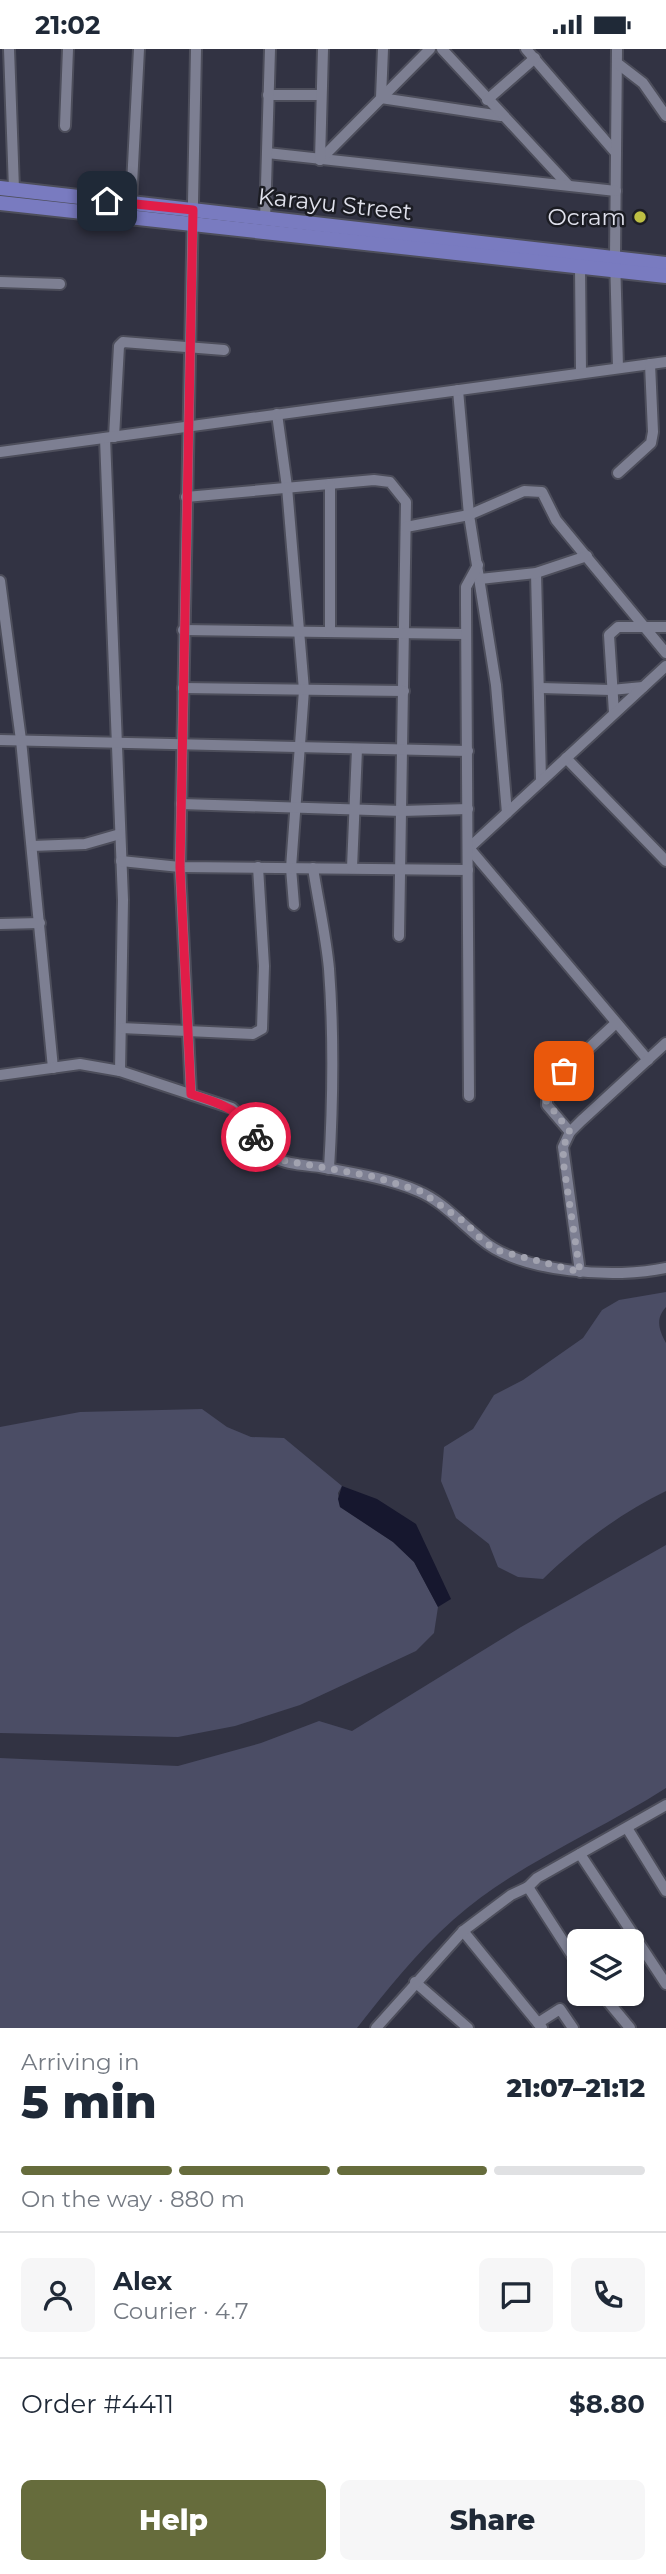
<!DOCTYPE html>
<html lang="en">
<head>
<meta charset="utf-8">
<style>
  :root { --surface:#fff; --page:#f6f6f7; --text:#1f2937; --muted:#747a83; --line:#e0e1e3; --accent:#666c3c }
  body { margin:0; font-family:Montserrat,sans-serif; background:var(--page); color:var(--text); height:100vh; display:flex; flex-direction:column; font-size:26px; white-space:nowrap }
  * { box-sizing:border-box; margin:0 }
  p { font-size:23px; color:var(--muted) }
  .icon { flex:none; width:38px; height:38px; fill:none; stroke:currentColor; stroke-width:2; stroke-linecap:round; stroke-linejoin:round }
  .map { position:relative; height:1979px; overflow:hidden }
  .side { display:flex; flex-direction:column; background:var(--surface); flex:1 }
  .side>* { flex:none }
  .buttons { position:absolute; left:567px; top:1880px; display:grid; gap:14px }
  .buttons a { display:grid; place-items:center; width:77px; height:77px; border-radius:10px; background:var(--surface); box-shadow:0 2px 5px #0004; font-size:35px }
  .pin { position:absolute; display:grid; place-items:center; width:60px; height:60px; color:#fff; margin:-30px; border-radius:14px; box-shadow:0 4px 10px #0006 }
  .courier { position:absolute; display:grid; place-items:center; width:70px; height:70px; margin:-35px; border:5px solid #e11d48; border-radius:50%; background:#fff; color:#222; box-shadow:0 2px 9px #0007 }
  .headline em { font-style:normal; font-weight:800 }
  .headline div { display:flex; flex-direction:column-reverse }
  .headline { display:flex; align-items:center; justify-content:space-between; height:119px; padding:0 21px }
  h1 { font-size:46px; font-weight:800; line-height:52px }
  .bar { display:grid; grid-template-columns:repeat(4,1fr); gap:10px 7px; align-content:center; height:84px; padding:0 21px }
  .bar i { height:9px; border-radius:5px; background:var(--line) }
  .bar .selected { background:var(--accent) }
  .bar p { grid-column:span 4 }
  .line { display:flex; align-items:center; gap:18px; padding:0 21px; border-top:2px solid var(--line) }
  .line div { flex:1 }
  .round { display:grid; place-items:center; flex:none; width:74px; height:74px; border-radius:10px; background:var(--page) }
  .cta { display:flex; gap:14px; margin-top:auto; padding:14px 21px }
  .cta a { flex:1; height:80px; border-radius:10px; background:var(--accent); color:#fff; font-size:28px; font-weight:800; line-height:80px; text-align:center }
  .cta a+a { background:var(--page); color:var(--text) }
  .status { display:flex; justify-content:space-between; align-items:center; height:49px; padding:0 35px; background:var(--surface); direction:ltr }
  .status svg { height:19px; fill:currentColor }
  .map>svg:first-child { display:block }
</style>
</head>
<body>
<div class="status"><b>21:02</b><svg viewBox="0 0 49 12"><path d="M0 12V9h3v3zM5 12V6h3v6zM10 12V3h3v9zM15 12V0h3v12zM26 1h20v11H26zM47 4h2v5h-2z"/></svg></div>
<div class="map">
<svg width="666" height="1979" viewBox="0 0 666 1979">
  <rect width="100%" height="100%" fill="#323343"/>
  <!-- green -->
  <g fill="#4b4d65">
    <path d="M666,1243v15c-11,12 -7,23 0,36v148c-45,22 -87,53 -123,88l-25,-2 -20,-10 -9,-23 -33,-26 -15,-37 3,-34 29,-18 21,-34 29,-15 60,-42 19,-28 17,-10z"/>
    <path d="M202,1360l25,18 24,10 33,1 58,48 -4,7 2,14 53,35 21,20 24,45 -4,26 -18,18 -116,54 -65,21 -57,11 -178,-4v-306l80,-15z"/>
    <path d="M666,1496v243c-70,45 -150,76 -213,132 -36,32 -66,70 -96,108h-357v-270l178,8 83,-23 58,-22 33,10 169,-104z"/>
  </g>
  <!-- water -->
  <path fill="#16172e" d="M342,1437l35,13 39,25 35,75 -13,8 -24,-45 -21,-20 -53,-35 -2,-8z"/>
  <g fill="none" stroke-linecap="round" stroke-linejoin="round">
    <!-- minor casing -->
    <g stroke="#4d4e5b" stroke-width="14">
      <g id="minor">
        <path d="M9,0l5,140"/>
        <path d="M383,0l-2,49 120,18"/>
        <path d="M442,0l126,136"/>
        <path d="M526,0l90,104"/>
        <path d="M617,0l-2,208 3,111"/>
        <path d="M617,14l26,20 23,33"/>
        <path d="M268,46h53"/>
        <path d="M487,51l48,-42"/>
        <path d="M65,77l3,-77"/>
        <path d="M267,104l349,38"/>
        <path d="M320,111l110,-111"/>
        <path d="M320,111l3,-111"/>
        <path d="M131,155l8,-155"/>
        <path d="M265,171l5,-171"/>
        <path d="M580,217l1,107"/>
        <path d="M0,233l60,2"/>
        <path d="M458,341l11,125 27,170 11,128"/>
        <path d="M277,365l10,73 17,203 -13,178 3,37"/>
        <path d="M114,388l5,-91 4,-4 101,8"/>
        <path d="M105,389l18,462 -3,171"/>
        <path d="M0,403l666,-90"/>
        <path d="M618,424l33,-30 2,-11 -3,-68"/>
        <path d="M186,448l188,-17 16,2 16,20 -7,434"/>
        <path d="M406,478l63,-12 55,-24 18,1 14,28 110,133"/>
        <path d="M536,524l5,208"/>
        <path d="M480,530l56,-6 51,-17"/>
        <path d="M0,532l21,159 32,328"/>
        <path d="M183,581l283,4"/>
        <path d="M330,583v-148"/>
        <path d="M183,639l221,3"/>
        <path d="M541,639l70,2 32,-3"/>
        <path d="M614,664l-5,-78 9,-8h48"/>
        <path d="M0,691l468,11"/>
        <path d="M566,709l100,103"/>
        <path d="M181,755l221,7 66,-2"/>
        <path d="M32,797l53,-2 35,-10"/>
        <path d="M121,812l59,6 288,3"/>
        <path d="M313,819c5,33 13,68 16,101 5,67 4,133 0,200"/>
        <path d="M352,819l5,-119"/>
        <path d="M0,875l40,-1"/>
        <path d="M121,979l132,6 9,-5 2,-63 -6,-99"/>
        <path d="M648,1011l-179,-212 197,-182"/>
        <path d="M0,1026l80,-11 40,7 112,37c18,15 26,38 46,51 11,6 29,6 42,8 33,6 67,11 98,24 24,10 43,32 63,48 39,34 136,40 185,29"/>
        <path d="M191,1045l-11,-227 16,-818"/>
        <path d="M469,1047l-3,-491v-18l12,-22"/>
        <path d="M570,1083l-23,-27v-18l69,-64"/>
        <path d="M580,1223l-17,-125 7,-15 11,-11 85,-78"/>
        <path d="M627,1779l39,63"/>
        <path d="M580,1805l86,130"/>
        <path d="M528,1838l51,79"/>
        <path d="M463,1882l79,97"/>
        <path d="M415,1933l53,46"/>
        <path d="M601,1944l29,35"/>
        <path d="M538,1974l22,-14 13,19"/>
        <path d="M376,1979l87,-97 48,-36 17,-8 9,-9 129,-73"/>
      </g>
    </g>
    <!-- major casing -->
    <g stroke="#4d4e5b" stroke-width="18">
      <g id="major">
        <path d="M0,139l666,76"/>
        <path d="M0,154l666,73"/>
      </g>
    </g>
    <!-- minor -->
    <use href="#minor" stroke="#7d7f92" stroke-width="10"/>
    <!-- major -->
    <use href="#major" stroke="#797bc0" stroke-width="14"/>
  </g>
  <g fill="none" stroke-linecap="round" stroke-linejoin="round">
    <!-- done -->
    <path stroke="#a2a3b0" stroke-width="7" stroke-dasharray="0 12.6" d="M256,1088l25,23 90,16 49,15 46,32 15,16 15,11 84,22 -16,-105 -1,-20 7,-15 -26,-34 3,-11 17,-16"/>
    <!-- route -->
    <path stroke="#e11d48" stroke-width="9" d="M107,152l86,9 -13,657 11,227c33,11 46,13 65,43"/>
  </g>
  <!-- markers -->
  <circle fill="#bdbf43" stroke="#1b1c23" stroke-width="2.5" cx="640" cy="168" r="7"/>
  <g text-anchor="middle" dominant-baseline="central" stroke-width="5" stroke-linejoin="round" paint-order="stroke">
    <!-- street labels -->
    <g font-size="23" fill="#dfe0eb" stroke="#1b1c23">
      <text transform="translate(335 155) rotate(6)">Karayu Street</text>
    </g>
    <!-- poi labels -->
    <g font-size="23" fill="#dfe0eb" stroke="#1b1c23" text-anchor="end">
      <text x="626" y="168">Ocram</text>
    </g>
  </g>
</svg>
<div class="buttons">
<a><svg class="icon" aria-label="layers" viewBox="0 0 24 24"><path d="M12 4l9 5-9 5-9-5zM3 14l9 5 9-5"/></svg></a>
</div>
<div class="pin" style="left:564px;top:1022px;background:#ea580c"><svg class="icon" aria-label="bag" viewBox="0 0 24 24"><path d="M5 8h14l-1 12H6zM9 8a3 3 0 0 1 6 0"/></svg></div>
<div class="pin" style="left:107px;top:152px;background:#1f2937"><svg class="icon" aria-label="home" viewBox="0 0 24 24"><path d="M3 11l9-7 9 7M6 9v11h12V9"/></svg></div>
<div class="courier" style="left:256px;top:1088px"><svg class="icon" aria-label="bike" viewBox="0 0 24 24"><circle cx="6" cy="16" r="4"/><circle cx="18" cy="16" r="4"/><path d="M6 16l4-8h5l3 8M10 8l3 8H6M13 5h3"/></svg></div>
</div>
<section class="side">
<div class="headline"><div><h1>5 min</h1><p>Arriving in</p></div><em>21:07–21:12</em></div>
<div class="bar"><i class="selected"></i><i class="selected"></i><i class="selected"></i><i></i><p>On the way · 880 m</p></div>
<div class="line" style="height:126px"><a class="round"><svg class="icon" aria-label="person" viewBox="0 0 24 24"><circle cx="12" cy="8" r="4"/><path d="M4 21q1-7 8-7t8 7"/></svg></a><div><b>Alex</b><p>Courier · 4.7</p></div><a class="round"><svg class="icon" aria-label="chat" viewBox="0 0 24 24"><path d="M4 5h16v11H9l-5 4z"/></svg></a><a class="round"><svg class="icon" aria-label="phone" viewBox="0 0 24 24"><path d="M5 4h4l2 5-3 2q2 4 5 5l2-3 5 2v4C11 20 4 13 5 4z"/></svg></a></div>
<div class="line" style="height:91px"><div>Order #4411</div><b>$8.80</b></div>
<div class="cta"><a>Help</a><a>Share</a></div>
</section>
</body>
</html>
